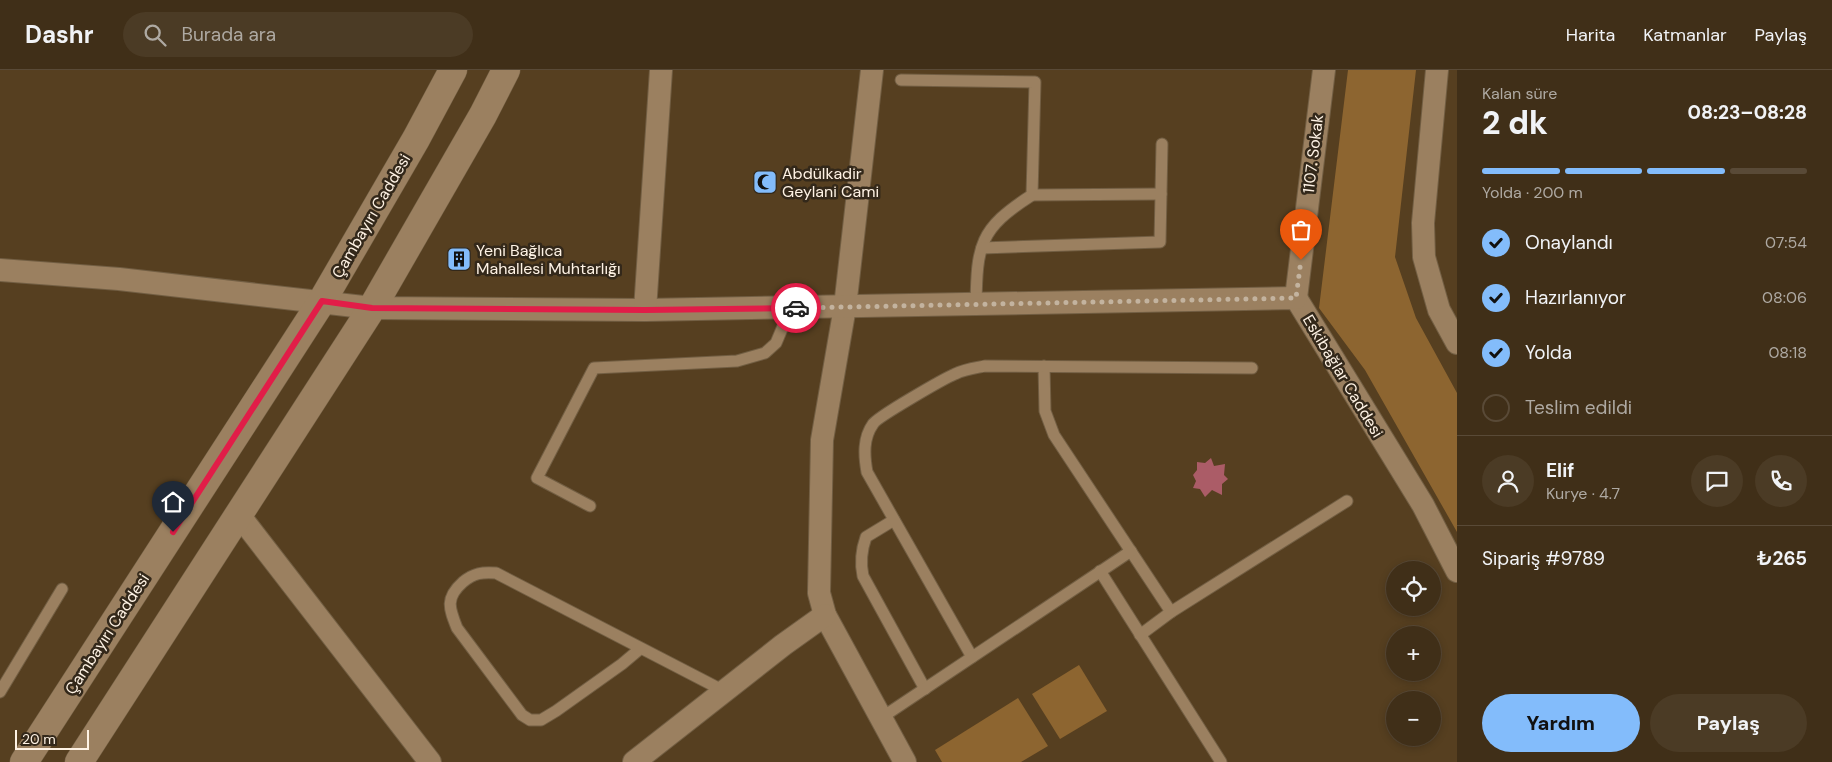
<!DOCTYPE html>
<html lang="tr">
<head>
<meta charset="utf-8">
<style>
  :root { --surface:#402f18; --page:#4b3b25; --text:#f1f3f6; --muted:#aea9a2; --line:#594a37; --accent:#83bcfb }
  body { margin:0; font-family:"DM Sans",sans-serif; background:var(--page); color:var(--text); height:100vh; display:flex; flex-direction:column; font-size:19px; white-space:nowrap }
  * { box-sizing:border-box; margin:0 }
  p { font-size:16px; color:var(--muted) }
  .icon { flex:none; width:28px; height:28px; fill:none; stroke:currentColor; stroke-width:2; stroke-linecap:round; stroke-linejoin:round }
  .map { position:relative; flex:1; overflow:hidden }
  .details { display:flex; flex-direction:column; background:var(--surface); width:375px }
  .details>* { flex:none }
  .tools { position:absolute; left:1386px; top:491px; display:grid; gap:10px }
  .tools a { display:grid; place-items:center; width:55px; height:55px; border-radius:50%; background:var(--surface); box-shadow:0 2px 8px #0003,0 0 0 1px var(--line); font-size:25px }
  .scale { position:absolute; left:15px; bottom:12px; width:74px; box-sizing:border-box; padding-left:5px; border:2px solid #fef2e4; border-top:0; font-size:14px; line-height:18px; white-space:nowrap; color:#fef2e4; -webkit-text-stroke:4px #33281a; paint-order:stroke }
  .pin { position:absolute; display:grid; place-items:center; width:42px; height:42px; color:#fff; margin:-51px -21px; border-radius:50% 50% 50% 0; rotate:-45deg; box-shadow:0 0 5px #0007 }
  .pin .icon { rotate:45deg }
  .courier { position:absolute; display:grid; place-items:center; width:50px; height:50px; margin:-25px; border:4px solid #e11d48; border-radius:50%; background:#fff; color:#222; box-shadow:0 1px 6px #0007 }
  .head em { font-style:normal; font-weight:800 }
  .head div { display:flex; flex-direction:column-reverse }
  .head { display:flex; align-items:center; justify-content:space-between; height:85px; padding:0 25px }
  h1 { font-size:32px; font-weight:800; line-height:38px }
  .bar { display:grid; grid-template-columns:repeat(4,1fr); gap:8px 5px; align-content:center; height:60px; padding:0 25px }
  .bar i { height:6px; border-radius:4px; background:var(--line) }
  .bar .active { background:var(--accent) }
  .bar p { grid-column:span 4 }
  .line { display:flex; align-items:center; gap:12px; padding:0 25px; border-top:1px solid var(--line) }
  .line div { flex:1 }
  .round { display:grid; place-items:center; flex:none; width:52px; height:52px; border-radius:26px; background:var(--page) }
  ol { padding:0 25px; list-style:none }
  li { display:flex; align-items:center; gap:15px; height:55px }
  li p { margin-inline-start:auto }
  li .icon { padding:5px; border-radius:50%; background:var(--accent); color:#111; stroke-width:4 }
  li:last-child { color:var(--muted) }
  li i { width:28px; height:28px; border:2px solid var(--line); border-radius:50% }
  .cta { display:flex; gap:10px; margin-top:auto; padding:10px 25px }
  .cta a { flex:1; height:58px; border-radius:30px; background:var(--accent); color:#111; font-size:20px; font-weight:800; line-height:58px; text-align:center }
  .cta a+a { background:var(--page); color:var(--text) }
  header { display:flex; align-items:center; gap:30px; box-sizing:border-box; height:70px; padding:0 25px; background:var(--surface); border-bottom:1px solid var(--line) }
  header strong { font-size:24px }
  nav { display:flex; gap:28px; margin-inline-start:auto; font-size:18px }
  .search { width:350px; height:45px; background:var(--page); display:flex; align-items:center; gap:12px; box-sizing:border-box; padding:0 18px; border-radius:28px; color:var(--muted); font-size:19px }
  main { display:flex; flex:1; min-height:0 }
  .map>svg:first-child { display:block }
</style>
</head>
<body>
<header>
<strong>Dashr</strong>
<div class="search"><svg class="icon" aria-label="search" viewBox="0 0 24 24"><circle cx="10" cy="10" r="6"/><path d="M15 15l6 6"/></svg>Burada ara</div>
<nav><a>Harita</a><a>Katmanlar</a><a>Paylaş</a></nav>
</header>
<main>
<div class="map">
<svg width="1457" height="692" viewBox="0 0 1457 692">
  <rect width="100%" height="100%" fill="#563f20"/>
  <!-- green -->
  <g fill="#8d6530">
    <path d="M1348,0h68l-21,187 21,61 41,75v139l-92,-162 -46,-62z"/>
    <path d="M1079,595l28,46 -47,28 -28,-45z"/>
    <path d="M1018,628l30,48 -27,16h-79l-7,-12z"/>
  </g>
  <!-- water -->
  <path fill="#ab5c67" d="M1211,388l3,8 11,-2 -1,11 4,4 -6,5v11l-10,-5 -7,7 -5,-8 -7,-1 3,-7 -3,-6 4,-5v-8l8,1z"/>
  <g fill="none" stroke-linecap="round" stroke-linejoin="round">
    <!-- lane casing -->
    <g stroke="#725e43" stroke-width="13">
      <g id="lane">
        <path d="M901,10l134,2 -3,113c-53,34 -55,50 -56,110"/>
        <path d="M1032,125l129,-1"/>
        <path d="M982,178l178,-6 2,-98"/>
        <path d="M1044,296l1,45 9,24 117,177"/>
        <path d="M590,436l-53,-28 57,-110 143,-7 28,-8 11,-10 8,-19 3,-16"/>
        <path d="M894,450l-28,17c-5,14 -6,25 -3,39l62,113"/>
        <path d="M1100,501l121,191"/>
        <path d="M1140,565l31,-23 176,-111"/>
        <path d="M641,578l-19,16 -66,47 -15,9h-11l-8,-5 -65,-87c-8,-20 -12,-30 6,-46 11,-9 19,-10 33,-9l228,118"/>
        <path d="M972,587l-105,-185c-3,-17 -4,-34 6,-48 4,-7 72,-46 82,-50 10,-5 20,-6 30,-8l267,2"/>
        <path d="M0,622l62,-103"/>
        <path d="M881,648l250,-167"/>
      </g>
    </g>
    <!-- street casing -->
    <g stroke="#725e43" stroke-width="24">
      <g id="street">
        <path d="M872,0l-27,237 -23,133 -3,153 6,22 80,147"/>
        <path d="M1437,0l-14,153 1,34 15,53 18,33"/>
        <path d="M0,200l119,9 253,29 273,2 651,-12 127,207 34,66"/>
        <path d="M1296,228l28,-228"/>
        <path d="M645,240l16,-240"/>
        <path d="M239,445l191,247"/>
        <path d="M634,692l149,-117 42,-30"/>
      </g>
    </g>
    <!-- secondary casing -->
    <g stroke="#725e43" stroke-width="29">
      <g id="secondary">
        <path d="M24,692l298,-461 94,-162 37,-69"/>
        <path d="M79,692l293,-454 111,-193 23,-45"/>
      </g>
    </g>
    <!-- lane -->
    <use href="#lane" stroke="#9b8060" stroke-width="11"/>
    <!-- street -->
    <use href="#street" stroke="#9b8060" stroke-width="22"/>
    <!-- secondary -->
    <use href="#secondary" stroke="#9b8060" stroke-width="28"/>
  </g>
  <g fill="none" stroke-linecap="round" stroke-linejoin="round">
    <!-- done -->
    <path stroke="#c3b39f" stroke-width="5" stroke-dasharray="0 9" d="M796,238l500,-10 5,-38"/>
    <!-- route -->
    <path stroke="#e11d48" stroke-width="6" d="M173,462l149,-231 50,7 273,2 151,-2"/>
  </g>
  <!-- icons -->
  <defs>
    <g id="mosque-square" transform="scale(1.25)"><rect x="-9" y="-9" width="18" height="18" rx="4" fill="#83bcfb" stroke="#33281a"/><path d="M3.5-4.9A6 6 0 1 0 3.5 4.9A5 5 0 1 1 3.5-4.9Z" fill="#111"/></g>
    <g id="building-square" transform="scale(1.25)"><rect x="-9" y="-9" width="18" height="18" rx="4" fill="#83bcfb" stroke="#33281a"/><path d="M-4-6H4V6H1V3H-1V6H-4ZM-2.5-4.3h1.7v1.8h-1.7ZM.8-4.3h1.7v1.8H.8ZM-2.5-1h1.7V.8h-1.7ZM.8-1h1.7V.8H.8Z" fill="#111"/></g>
  </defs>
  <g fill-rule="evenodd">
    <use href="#mosque-square" x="765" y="112"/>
    <use href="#building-square" x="459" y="189"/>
  </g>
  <g text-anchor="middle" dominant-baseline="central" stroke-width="5" stroke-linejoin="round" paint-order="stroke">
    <!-- street labels -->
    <g font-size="16" fill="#fef2e4" stroke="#33281a">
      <text transform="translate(1313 84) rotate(-83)">1107. Sokak</text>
      <text transform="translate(371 146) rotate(-60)">Çambayırı Caddesi</text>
      <text transform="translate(1343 306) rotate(59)">Eskibağlar Caddesi</text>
      <text transform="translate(107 564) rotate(-57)">Çambayırı Caddesi</text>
    </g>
    <!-- poi labels -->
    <g font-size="16" fill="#fef2e4" stroke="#33281a" text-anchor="start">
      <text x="782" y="103">Abdülkadir<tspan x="782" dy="18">Geylani Cami</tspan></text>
      <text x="476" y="180">Yeni Bağlıca<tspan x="476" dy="18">Mahallesi Muhtarlığı</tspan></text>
    </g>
  </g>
</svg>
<div class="tools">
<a><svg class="icon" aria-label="locate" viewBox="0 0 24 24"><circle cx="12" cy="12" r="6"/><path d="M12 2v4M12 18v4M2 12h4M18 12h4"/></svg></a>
<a>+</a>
<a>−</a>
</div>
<div class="scale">20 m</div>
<div class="pin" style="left:1301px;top:190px;background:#ea580c"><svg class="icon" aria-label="bag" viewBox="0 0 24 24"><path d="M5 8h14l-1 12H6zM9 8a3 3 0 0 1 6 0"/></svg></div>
<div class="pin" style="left:173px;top:462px;background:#1f2937"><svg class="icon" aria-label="home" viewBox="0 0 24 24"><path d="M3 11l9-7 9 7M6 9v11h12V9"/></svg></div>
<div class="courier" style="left:796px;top:238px"><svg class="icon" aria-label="car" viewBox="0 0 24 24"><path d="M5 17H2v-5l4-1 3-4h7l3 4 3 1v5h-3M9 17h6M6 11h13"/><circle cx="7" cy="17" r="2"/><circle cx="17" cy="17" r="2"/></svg></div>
</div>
<section class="details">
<div class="head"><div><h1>2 dk</h1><p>Kalan süre</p></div><em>08:23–08:28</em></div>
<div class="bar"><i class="active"></i><i class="active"></i><i class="active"></i><i></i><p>Yolda · 200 m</p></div>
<ol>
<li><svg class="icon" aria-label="check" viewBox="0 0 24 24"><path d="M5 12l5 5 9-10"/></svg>Onaylandı<p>07:54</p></li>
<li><svg class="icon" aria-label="check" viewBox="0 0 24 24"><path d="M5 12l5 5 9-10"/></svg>Hazırlanıyor<p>08:06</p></li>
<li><svg class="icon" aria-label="check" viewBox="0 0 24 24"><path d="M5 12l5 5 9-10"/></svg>Yolda<p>08:18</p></li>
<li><i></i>Teslim edildi</li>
</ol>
<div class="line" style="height:90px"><a class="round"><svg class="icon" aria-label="person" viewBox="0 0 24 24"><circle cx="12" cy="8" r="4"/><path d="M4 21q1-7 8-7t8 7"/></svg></a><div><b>Elif</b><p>Kurye · 4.7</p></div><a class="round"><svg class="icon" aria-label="chat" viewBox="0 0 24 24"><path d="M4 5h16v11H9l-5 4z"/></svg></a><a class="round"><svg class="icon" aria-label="phone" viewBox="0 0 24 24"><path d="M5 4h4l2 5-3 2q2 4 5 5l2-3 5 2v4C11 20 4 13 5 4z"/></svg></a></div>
<div class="line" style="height:65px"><div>Sipariş #9789</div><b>₺265</b></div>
<div class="cta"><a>Yardım</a><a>Paylaş</a></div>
</section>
</main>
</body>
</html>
